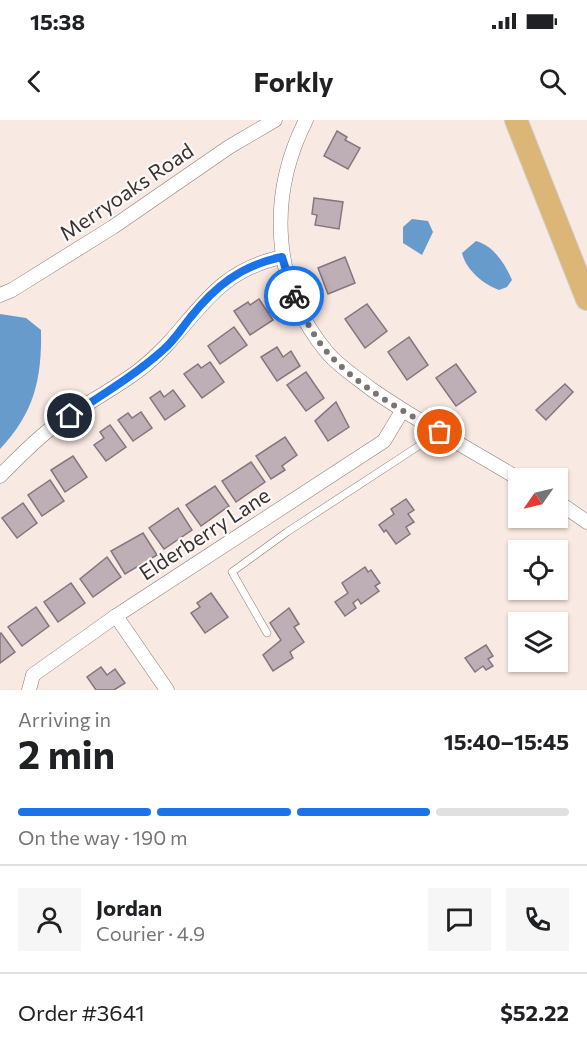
<!DOCTYPE html>
<html lang="en">
<head>
<meta charset="utf-8">
<style>
  :root { --surface:#fff; --page:#f6f6f6; --text:#202124; --muted:#757577; --line:#e0e0e0; --accent:#1a73e8 }
  body { margin:0; font-family:Commissioner,sans-serif; background:var(--page); color:var(--text); height:100vh; display:flex; flex-direction:column; font-size:22px; white-space:nowrap }
  * { box-sizing:border-box; margin:0 }
  p { font-size:20px; color:var(--muted) }
  .icon { flex:none; width:33px; height:33px; fill:none; stroke:currentColor; stroke-width:2; stroke-linecap:round; stroke-linejoin:round }
  .map { position:relative; height:570px; overflow:hidden }
  .side { display:flex; flex-direction:column; background:var(--surface); flex:1 }
  .side>* { flex:none }
  .needle { width:39px; rotate:236deg }
  .controls { position:absolute; left:508px; top:348px; display:grid; gap:12px }
  .controls a { display:grid; place-items:center; width:60px; height:60px; border-radius:0px; background:var(--surface); box-shadow:0 2px 4px #0004; font-size:30px }
  .pin { position:absolute; display:grid; place-items:center; width:51px; height:51px; color:#fff; margin:-26px; border:3px solid #fff; border-radius:50%; box-shadow:0 2px 6px #0007 }
  .courier { position:absolute; display:grid; place-items:center; width:60px; height:60px; margin:-30px; border:4px solid #1a73e8; border-radius:50%; background:#fff; color:#222; box-shadow:0 2px 8px #0007 }
  .headline em { font-style:normal; font-weight:700 }
  .headline div { display:flex; flex-direction:column-reverse }
  .headline { display:flex; align-items:center; justify-content:space-between; height:102px; padding:0 18px }
  h1 { font-size:39px; font-weight:700; line-height:45px }
  .bar { display:grid; grid-template-columns:repeat(4,1fr); gap:9px 6px; align-content:center; height:72px; padding:0 18px }
  .bar i { height:8px; border-radius:4px; background:var(--line) }
  .bar .on { background:var(--accent) }
  .bar p { grid-column:span 4 }
  .line { display:flex; align-items:center; gap:15px; padding:0 18px; border-top:2px solid var(--line) }
  .line div { flex:1 }
  .round { display:grid; place-items:center; flex:none; width:63px; height:63px; border-radius:0px; background:var(--page) }
  .status { display:flex; justify-content:space-between; align-items:center; height:42px; padding:0 30px; background:var(--surface); direction:ltr }
  .status svg { height:16px; fill:currentColor }
  header { display:flex; justify-content:space-between; align-items:center; height:78px; padding:0 18px; background:var(--surface); font-size:27px; font-weight:700 }
  .map>svg:first-child { display:block }
</style>
</head>
<body>
<div class="status"><b>15:38</b><svg viewBox="0 0 49 12"><path d="M0 12V9h3v3zM5 12V6h3v6zM10 12V3h3v9zM15 12V0h3v12zM26 1h20v11H26zM47 4h2v5h-2z"/></svg></div>
<header><svg class="icon" aria-label="back" viewBox="0 0 24 24"><path d="M15 5l-7 7 7 7"/></svg>Forkly<svg class="icon" aria-label="search" viewBox="0 0 24 24"><circle cx="10" cy="10" r="6"/><path d="M15 15l6 6"/></svg></header>
<div class="map">
<svg width="587" height="570" viewBox="0 0 587 570">
  <rect width="100%" height="100%" fill="#f9e9e3"/>
  <!-- water -->
  <g fill="#679bcb">
    <path d="M412,99l16,2 5,11 -11,23 -19,-12v-16z"/>
    <path d="M476,121c18,5 29,23 36,39l-5,7 -8,3c-16,-6 -33,-20 -37,-37z"/>
    <path d="M0,194l26,4 15,12c1,49 -7,83 -41,119z"/>
  </g>
  <!-- building -->
  <g fill="#beafb6" stroke="#84767c" stroke-width="1.5">
    <path d="M337,11l10,6 -2,3 15,8 -12,21 -24,-13z"/>
    <path d="M314,78l29,4 -4,27 -24,-4 2,-10 -5,-1z"/>
    <path d="M345,137l10,26 -27,11 -10,-26z"/>
    <path d="M259,179l14,21 -23,15 -16,-24 14,-9 2,3z"/>
    <path d="M367,184l20,27 -22,17 -20,-29z"/>
    <path d="M234,207l13,18 -27,19 -12,-18z"/>
    <path d="M409,217l19,28 -21,15 -19,-28z"/>
    <path d="M277,227l6,10 8,-6 9,15 -23,15 -16,-24z"/>
    <path d="M210,242l14,20 -22,16 -18,-24 14,-10 3,4z"/>
    <path d="M456,244l20,28 -20,14 -20,-28z"/>
    <path d="M306,252l18,26 -18,13 -19,-26z"/>
    <path d="M565,264l8,8 -27,28 -10,-10z"/>
    <path d="M173,270l12,16 -20,14 -15,-22 10,-7 4,6z"/>
    <path d="M336,282l13,25 -21,14 -13,-20z"/>
    <path d="M141,292l11,16 -19,13 -15,-21 10,-7 4,5z"/>
    <path d="M110,305l16,22 -20,14 -12,-16 10,-7 -4,-6z"/>
    <path d="M285,317l12,18 -15,11 3,4 -14,9 -15,-23z"/>
    <path d="M73,336l14,21 -22,15 -14,-22z"/>
    <path d="M251,342l14,20 -29,20 -14,-21z"/>
    <path d="M50,360l14,21 -22,15 -14,-21z"/>
    <path d="M215,366l14,20 -28,20 -15,-21z"/>
    <path d="M406,379l8,11 -6,4 6,8 -8,5 4,7 -14,10 -10,-14 -2,2 -5,-7 15,-11 -3,-5z"/>
    <path d="M23,383l14,20 -20,15 -15,-20z"/>
    <path d="M178,388l14,22 -28,19 -15,-21z"/>
    <path d="M143,413l14,22 -32,19 -14,-23z"/>
    <path d="M107,437l14,20 -28,20 -13,-18z"/>
    <path d="M365,447l3,5 3,-2 9,13 -5,3 4,5 -18,13 -3,-5 -5,4 3,5 -11,8 -10,-14 13,-9 -6,-10z"/>
    <path d="M71,463l14,20 -27,19 -14,-20z"/>
    <path d="M211,473l17,24 -23,16 -14,-20 9,-6 -3,-4z"/>
    <path d="M36,487l13,19 -27,20 -14,-19z"/>
    <path d="M289,488l10,16 -5,3 10,15 -14,10 3,6 -20,13 -10,-16 18,-15 -11,-17z"/>
    <path d="M1,513l14,19 -15,11v-29z"/>
    <path d="M486,525l7,11 -5,3 5,7 -7,4 -3,-4 -8,6 -10,-14z"/>
    <path d="M101,547l6,8 8,-6 10,14 -11,7h-18l-9,-13z"/>
  </g>
  <g fill="none" stroke-linecap="round" stroke-linejoin="round">
    <!-- service casing -->
    <g stroke="#897b76" stroke-width="8">
      <path id="service" d="M267,513l-35,-61 55,-40 153,-100"/>
    </g>
    <!-- minor casing -->
    <g stroke="#897b76" stroke-width="15">
      <g id="minor">
        <path d="M306,0c-38,75 -35,164 20,231 12,15 30,26 45,38 47,33 99,60 148,90"/>
        <path d="M0,175l12,-5 101,-63 116,-80 46,-27"/>
        <path d="M0,356c17,-17 34,-35 54,-50 27,-20 57,-35 84,-55 57,-43 66,-97 144,-114"/>
        <path d="M558,382l29,20"/>
        <path d="M116,496l51,74"/>
        <path d="M29,570l4,-15 83,-59 268,-175 18,-30"/>
      </g>
    </g>
    <!-- trunk casing -->
    <g stroke="#cfcecd" stroke-width="24">
      <path id="trunk" d="M516,0l71,179"/>
    </g>
    <!-- service -->
    <use href="#service" stroke="#fff" stroke-width="7"/>
    <!-- minor -->
    <use href="#minor" stroke="#fff" stroke-width="14"/>
    <!-- trunk -->
    <use href="#trunk" stroke="#dcb676" stroke-width="22"/>
  </g>
  <g fill="none" stroke-linecap="round" stroke-linejoin="round">
    <!-- done -->
    <path stroke="#7c726f" stroke-width="6" stroke-dasharray="0 10.8" d="M294,176c9,19 19,40 33,56 30,34 74,58 113,80"/>
    <!-- route -->
    <path stroke="#1a73e8" stroke-width="8" d="M70,296c32,-21 65,-41 93,-66 11,-9 18,-21 27,-32 25,-32 52,-53 92,-61l12,39"/>
  </g>
  <g text-anchor="middle" dominant-baseline="central" stroke-width="4.5" stroke-linejoin="round" paint-order="stroke">
    <!-- street labels -->
    <g font-size="21" fill="#383230" stroke="#fdf9f8">
      <text transform="translate(126 71) rotate(-34)">Merryoaks Road</text>
      <text transform="translate(204 413) rotate(-33)">Elderberry Lane</text>
    </g>
  </g>
</svg>
<div class="controls">
<a><svg class="needle" viewBox="-14 -14 28 28"><path d="M0-13l5 13h-10z" fill="#e53935"/><path d="M0 13l5-13h-10z" fill="#757577"/></svg></a>
<a><svg class="icon" aria-label="locate" viewBox="0 0 24 24"><circle cx="12" cy="12" r="6"/><path d="M12 2v4M12 18v4M2 12h4M18 12h4"/></svg></a>
<a><svg class="icon" aria-label="layers" viewBox="0 0 24 24"><path d="M12 4l9 5-9 5-9-5zM3 14l9 5 9-5"/></svg></a>
</div>
<div class="pin" style="left:440px;top:312px;background:#ea580c"><svg class="icon" aria-label="bag" viewBox="0 0 24 24"><path d="M5 8h14l-1 12H6zM9 8a3 3 0 0 1 6 0"/></svg></div>
<div class="pin" style="left:70px;top:296px;background:#1f2937"><svg class="icon" aria-label="home" viewBox="0 0 24 24"><path d="M3 11l9-7 9 7M6 9v11h12V9"/></svg></div>
<div class="courier" style="left:294px;top:176px"><svg class="icon" aria-label="bike" viewBox="0 0 24 24"><circle cx="6" cy="16" r="4"/><circle cx="18" cy="16" r="4"/><path d="M6 16l4-8h5l3 8M10 8l3 8H6M13 5h3"/></svg></div>
</div>
<section class="side">
<div class="headline"><div><h1>2 min</h1><p>Arriving in</p></div><em>15:40–15:45</em></div>
<div class="bar"><i class="on"></i><i class="on"></i><i class="on"></i><i></i><p>On the way · 190 m</p></div>
<div class="line" style="height:108px"><a class="round"><svg class="icon" aria-label="person" viewBox="0 0 24 24"><circle cx="12" cy="8" r="4"/><path d="M4 21q1-7 8-7t8 7"/></svg></a><div><b>Jordan</b><p>Courier · 4.9</p></div><a class="round"><svg class="icon" aria-label="chat" viewBox="0 0 24 24"><path d="M4 5h16v11H9l-5 4z"/></svg></a><a class="round"><svg class="icon" aria-label="phone" viewBox="0 0 24 24"><path d="M5 4h4l2 5-3 2q2 4 5 5l2-3 5 2v4C11 20 4 13 5 4z"/></svg></a></div>
<div class="line" style="height:78px"><div>Order #3641</div><b>$52.22</b></div>
</section>
</body>
</html>
